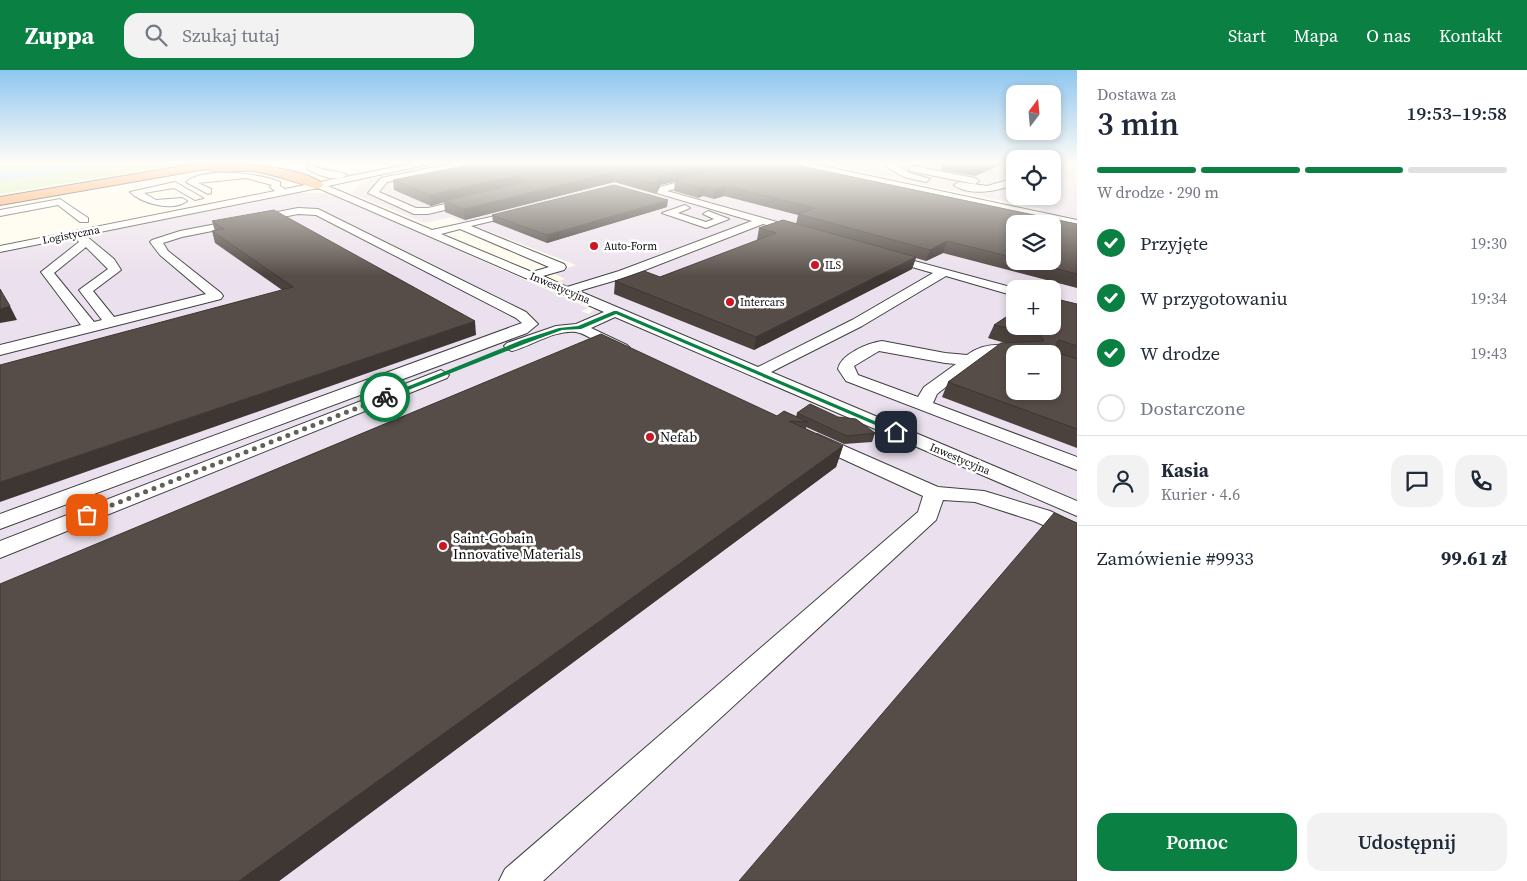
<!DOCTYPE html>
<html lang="pl">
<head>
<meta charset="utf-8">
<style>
  :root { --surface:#fff; --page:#f2f2f3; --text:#1f2937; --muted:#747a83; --line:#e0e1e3; --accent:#0b8043 }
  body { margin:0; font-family:"Source Serif 4",serif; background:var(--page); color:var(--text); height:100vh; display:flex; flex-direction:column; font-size:19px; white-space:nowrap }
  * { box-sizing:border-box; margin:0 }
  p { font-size:16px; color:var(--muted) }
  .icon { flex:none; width:28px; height:28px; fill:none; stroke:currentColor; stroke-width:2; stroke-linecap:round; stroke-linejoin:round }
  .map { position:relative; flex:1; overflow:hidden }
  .panel { display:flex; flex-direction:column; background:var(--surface); width:450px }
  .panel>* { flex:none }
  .needle { width:32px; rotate:16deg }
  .controls { position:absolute; left:1006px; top:15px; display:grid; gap:10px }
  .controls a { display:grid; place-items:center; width:55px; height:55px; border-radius:10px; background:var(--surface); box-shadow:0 2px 8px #0003; font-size:25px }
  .pin { position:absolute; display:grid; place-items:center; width:42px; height:42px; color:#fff; margin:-21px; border-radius:10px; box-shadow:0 2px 8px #0006 }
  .courier { position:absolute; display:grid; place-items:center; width:50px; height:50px; margin:-25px; border:4px solid #0b8043; border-radius:50%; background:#fff; color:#222; box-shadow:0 1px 6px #0007 }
  .headline em { font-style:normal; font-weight:600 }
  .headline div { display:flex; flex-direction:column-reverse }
  .headline { display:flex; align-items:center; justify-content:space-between; height:85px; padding:0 20px }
  h1 { font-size:32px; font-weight:600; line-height:38px }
  .bar { display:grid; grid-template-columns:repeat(4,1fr); gap:8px 5px; align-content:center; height:60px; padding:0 20px }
  .bar i { height:6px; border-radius:4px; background:var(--line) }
  .bar .selected { background:var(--accent) }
  .bar p { grid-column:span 4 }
  .line { display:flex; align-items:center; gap:12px; padding:0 20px; border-top:1px solid var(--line) }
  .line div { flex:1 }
  .round { display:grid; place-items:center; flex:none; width:52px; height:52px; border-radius:15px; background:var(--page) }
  ol { padding:0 20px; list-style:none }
  li { display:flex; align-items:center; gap:15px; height:55px }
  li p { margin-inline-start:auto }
  li .icon { padding:5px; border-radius:50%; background:var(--accent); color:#fff; stroke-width:4 }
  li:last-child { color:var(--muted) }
  li i { width:28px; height:28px; border:2px solid var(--line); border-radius:50% }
  .primary-button { display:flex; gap:10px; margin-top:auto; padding:10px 20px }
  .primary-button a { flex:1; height:58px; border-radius:15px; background:var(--accent); color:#fff; font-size:20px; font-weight:600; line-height:58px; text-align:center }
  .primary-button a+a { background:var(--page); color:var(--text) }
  header { display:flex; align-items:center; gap:30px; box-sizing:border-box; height:70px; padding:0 25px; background:var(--accent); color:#fff }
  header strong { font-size:24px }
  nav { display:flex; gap:28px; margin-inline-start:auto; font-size:18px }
  .search { width:350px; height:45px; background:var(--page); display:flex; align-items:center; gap:12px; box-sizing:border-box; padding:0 18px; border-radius:15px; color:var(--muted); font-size:19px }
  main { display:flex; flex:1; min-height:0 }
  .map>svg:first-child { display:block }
</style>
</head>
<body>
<header>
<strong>Zuppa</strong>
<div class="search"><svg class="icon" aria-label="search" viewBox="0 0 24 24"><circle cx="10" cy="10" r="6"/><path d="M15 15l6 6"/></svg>Szukaj tutaj</div>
<nav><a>Start</a><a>Mapa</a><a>O nas</a><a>Kontakt</a></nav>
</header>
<main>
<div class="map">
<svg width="1077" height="811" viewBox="0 0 1077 811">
  <rect width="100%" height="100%" fill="#fffbed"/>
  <!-- industrial -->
  <path fill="#ebe0ed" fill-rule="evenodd" d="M456,92h343l238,50 5,-3 -227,-47h200v34h37l1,-34h24v719h-1077v-629l297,-59h33l258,115 -7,3 8,3 6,-6 -50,-22 20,-7 -12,-6 23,-8 -101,-39 4,-2 -9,-3 -8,1 -10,-5 -27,6 -74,-30 11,-12zM1015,154h37v37h-37zM1015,219h37v37h-37zM1015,284h37v37h-37z"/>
  <!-- green -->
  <path fill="#d3eeb2" d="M6,92h191l-197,32v-28l9,-1z"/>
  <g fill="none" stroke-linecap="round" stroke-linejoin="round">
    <!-- river -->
    <path fill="#abe1fd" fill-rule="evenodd" d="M72,92h40l-7,4 -105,15v-8z"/>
    <!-- minor casing -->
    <g stroke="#404040" stroke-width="2">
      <g id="minor">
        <path d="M308,92h8l-2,4c11,6 26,4 33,9 -10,8 -30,0 -40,-6z"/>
        <path d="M420,92h19l-111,24 104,44 90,-20v4l-51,12 93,38 2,3 -2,3 -21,6 24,11 52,-16 133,-50 -95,-28 3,-6 41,-11 4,3 -1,2 -37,10 135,38v4l-4,1 -35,-10 -136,53 -48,14 179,76 94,-47 81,-47 -49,-14v-4h8l126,34h-3v7l-69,-20 -84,50 -91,46 306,129v15l-462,-199 -24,11 36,17 3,3 -3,3c-18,5 -34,-16 -51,-19 -20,-3 -45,14 -64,19l-5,-2 -3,-3 3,-3 49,-17 20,-2 28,-12 -286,-124 -233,47 29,24 7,11 -28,21 21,26 92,-23 -46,-39 -10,-13 2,-2 28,-9 118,-23 20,1 208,103 12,12 -11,9 -527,196v-15l522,-191 -6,-5 -200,-103 -18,-1 -116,23 -19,6 5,8 53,42 2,3 -2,3 -221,56v-10l81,-20 -40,-53 38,-30 -5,-5 -74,15v-6l275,-55 -5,-4 2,-2 -26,-7 -48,5 13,6v4l-3,1 -22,-12c18,-15 73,-9 94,0v4l5,3zM460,159l89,38 -17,5 -91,-38zM86,177l22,22 -29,21 23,30 -8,2 -40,-49z"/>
        <path d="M460,92h19l-92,20 -8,10 37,16h12l43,-10 3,1v4l-46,11h-14l-46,-21 13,-15z"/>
        <path d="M786,92h18l273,58v6z"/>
        <path d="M1052,92h11l-11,5z"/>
        <path d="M887,93h6l17,10 20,6 -4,3 -22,-5 -17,-10z"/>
        <path d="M913,96l62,12 4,3 -4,3 -65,-13 -1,-2z"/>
        <path d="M1015,108v6c-17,7 -45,13 -61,1l5,-3 28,4z"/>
        <path d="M175,112l28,16 -8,2 -21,-12 -30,5 12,7 26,-2 5,3c-14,11 -45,3 -57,-9z"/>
        <path d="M60,129l28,19v4h-8l-22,-17 -58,11v-6z"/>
        <path d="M685,135l5,3 -12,5 28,9 8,-3 -11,-5 5,-3 21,8 -23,9 -44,-15z"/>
        <path d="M882,271l63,12 22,2c20,-15 44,-11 66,-4l3,3 -50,1 -49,39 -4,9 144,54v13l-231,-89 -8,-12c3,-15 30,-26 44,-28zM879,281l66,12 11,1 -32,23 -6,10 -60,-22 -4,-9z"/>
        <path d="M441,300l8,5 -2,3 -447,180v-17z"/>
        <path d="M817,364l121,53 46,4 66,20 27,13v16l-43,-19 -59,-19 -32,-2 -7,20 -393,361h-44l6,-12 413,-357 5,-16 -113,-52 -2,-4 2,-4z"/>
      </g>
    </g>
    <!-- highway casing -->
    <g stroke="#1e1e1e" stroke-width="2">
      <path id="highway" d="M206,92c24,0 102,5 118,23l-6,4c-22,-6 -42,-15 -65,-18 -12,-1 -38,3 -47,-2l-206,36v-8z"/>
    </g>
    <!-- minor -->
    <use href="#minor" fill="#fff" fill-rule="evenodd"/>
    <!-- highway -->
    <use href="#highway" fill="#ff974b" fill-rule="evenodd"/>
  </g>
  <!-- wall -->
  <g fill="#4b423e" fill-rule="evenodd">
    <path d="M927,92h80l-32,14 -34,-6 1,-5z"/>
    <path d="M485,93l317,3 275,58v64l-134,-35 -17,8 -10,-3 -4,11 -158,81 -140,-56 1,-13 45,-4 98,-37h-1l2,-12 37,-4 2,-9 -74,-19 -10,3 -11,-3 -5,2 -24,-7 1,-10h3l-18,4 -4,9 -42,-12 -149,38 -20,-8 -1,-10 -13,4 -37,-16 -1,-10zM1015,154l37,37h-37z"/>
    <path d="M667,137l-120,36 -54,-21 -1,-7z"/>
    <path d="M212,151l264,114 -194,-45 -67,-47 -3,-12h3z"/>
    <path d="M1077,234v144l-135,-51 6,-15 57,-39 -17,-5 6,-13z"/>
    <path d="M797,343l78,20 -3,9 -28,2 -38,-17v2l37,17 -7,21 -557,414h-279l777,-465 19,1z"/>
  </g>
  <!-- shaded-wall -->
  <g fill="#3d3632">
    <path d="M713,92h36l-89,23 -4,9 1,-10 3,-9z"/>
    <path d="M989,92h18l-32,14 3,-9z"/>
    <path d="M803,93l-2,9 -6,-7z"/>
    <path d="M614,102v10l-149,38 -1,-11z"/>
    <path d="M519,105l1,10 -76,16v1l-13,4 -1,-11z"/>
    <path d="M705,116l-2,10 -5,2 2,-10z"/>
    <path d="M725,116l-1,10 -10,3 1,-10z"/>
    <path d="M668,130l-1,7 -120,36v-8z"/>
    <path d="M947,171l-4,12 -17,8 4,-11z"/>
    <path d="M916,187l-4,12 -158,81 2,-13z"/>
    <path d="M10,236l7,14 -17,3v-14z"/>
    <path d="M475,251l1,14 -476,167v-20z"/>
    <path d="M843,376l-7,21 -557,414h-40z"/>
  </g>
  <!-- building -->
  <g fill="#574d48" stroke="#3d3632" fill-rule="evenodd">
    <path d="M485,92h228l-53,13 -3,9 -43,-12 -150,37 -20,-8 81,-19 2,-2 -8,-5 -89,20 -37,-15z"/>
    <path d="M742,92h61v1l-8,2 282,59v50l-50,-13h25v-37h-37v34l-68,-17 -17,9 -132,-36 17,-6 -90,-22 -10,3 -10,-3 -5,2 -25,-7z"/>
    <path d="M954,92h35l-11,5z"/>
    <path d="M614,115l54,15 -121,35 -55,-20z"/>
    <path d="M274,140l201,111 -475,161v-117l293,-78 -81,-56 12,-2 -12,-8z"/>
    <path d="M783,150l133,37 -160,80 -141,-56 29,-10 16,6 116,-44 -17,-5z"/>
    <path d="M0,219l10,17 -10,3z"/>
    <path d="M1052,228l25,6v42l-18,-6 -2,2 1,11 19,6v70l-129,-47 53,-39 43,-2 -4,-6 -46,-10 21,-14v15h37zM1015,284h37v37h-37z"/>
    <path d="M601,264l176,82 7,-5 24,11 -19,-1 54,25 -604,435h-239v-297z"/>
    <path d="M810,334l28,13 18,2 19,14 -28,3 -50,-23z"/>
    <path d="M1054,443l23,10v358h-338z"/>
  </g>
  <!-- sky -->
  <linearGradient id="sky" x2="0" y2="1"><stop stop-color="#8fc6f0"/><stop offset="0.45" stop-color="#fffdf7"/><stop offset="1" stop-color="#fffdf7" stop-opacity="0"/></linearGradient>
  <rect width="1077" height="206" fill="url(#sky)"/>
  <!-- route -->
  <path fill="#0b8043" d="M614,241h3l283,121 -6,1 -278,-119 -35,15 -19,1 -35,13 -139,55 -6,-1 140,-57 37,-12 19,-2z"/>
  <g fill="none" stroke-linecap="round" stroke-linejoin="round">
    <!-- done -->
    <path stroke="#62605b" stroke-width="5" stroke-dasharray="0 9" d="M87,445l298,-118"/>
  </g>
  <!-- markers -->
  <g fill="#cc1624" stroke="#fff" stroke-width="2">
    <circle cx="594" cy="176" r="5"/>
    <circle cx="815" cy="195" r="5"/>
    <circle cx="730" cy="232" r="5"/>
    <circle cx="650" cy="367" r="5"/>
    <circle cx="443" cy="476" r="5"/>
  </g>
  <g text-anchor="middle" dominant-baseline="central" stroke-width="5" stroke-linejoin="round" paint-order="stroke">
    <!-- far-street labels -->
    <g font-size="11" fill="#0d0d0d" stroke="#fff">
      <text transform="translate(71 165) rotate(-11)">Logistyczna</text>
      <text transform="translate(560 218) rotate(23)">Inwestycyjna</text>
      <text transform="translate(960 389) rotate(23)">Inwestycyjna</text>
    </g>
    <!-- far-poi labels -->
    <g font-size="11" fill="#0d0d0d" stroke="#fff" text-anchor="start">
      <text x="604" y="176">Auto-Form</text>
      <text x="825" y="195">ILS</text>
      <text x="740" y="232">Intercars</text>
    </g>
    <!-- poi labels -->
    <g font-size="14" fill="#0d0d0d" stroke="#fff" text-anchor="start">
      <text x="660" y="367">Nefab</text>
      <text x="453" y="468">Saint-Gobain<tspan x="453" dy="16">Innovative Materials</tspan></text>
    </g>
  </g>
</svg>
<div class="controls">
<a><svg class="needle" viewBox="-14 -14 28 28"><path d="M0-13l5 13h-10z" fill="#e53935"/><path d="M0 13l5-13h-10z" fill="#747a83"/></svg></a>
<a><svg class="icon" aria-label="locate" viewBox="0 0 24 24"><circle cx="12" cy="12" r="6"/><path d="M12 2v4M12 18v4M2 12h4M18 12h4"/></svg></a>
<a><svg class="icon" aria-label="layers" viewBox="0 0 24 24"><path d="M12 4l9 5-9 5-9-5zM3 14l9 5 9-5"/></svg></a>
<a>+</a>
<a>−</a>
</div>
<div class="pin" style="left:87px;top:445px;background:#ea580c"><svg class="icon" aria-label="bag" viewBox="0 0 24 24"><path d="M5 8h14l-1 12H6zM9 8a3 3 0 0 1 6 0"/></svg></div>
<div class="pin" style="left:896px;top:362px;background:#1f2937"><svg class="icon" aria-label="home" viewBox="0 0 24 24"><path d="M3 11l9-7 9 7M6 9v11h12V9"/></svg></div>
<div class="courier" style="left:385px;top:327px"><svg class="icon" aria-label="bike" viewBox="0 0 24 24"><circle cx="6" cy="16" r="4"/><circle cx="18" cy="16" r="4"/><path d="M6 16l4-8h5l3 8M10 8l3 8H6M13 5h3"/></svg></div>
</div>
<section class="panel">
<div class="headline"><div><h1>3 min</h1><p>Dostawa za</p></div><em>19:53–19:58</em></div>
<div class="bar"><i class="selected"></i><i class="selected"></i><i class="selected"></i><i></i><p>W drodze · 290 m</p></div>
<ol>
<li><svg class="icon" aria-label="check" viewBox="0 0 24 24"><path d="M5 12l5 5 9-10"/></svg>Przyjęte<p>19:30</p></li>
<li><svg class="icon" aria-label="check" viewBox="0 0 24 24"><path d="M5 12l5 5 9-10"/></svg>W przygotowaniu<p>19:34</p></li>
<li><svg class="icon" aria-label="check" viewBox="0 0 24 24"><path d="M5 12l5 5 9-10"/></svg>W drodze<p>19:43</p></li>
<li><i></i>Dostarczone</li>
</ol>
<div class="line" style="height:90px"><a class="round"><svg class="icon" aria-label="person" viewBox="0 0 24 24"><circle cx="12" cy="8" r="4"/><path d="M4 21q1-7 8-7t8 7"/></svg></a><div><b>Kasia</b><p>Kurier · 4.6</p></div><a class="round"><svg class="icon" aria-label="chat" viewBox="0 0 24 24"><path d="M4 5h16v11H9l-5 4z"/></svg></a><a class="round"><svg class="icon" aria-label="phone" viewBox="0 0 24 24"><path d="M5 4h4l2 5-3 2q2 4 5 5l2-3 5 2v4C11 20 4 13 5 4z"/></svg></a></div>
<div class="line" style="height:65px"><div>Zamówienie #9933</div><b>99.61 zł</b></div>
<div class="primary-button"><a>Pomoc</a><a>Udostępnij</a></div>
</section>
</main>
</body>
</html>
